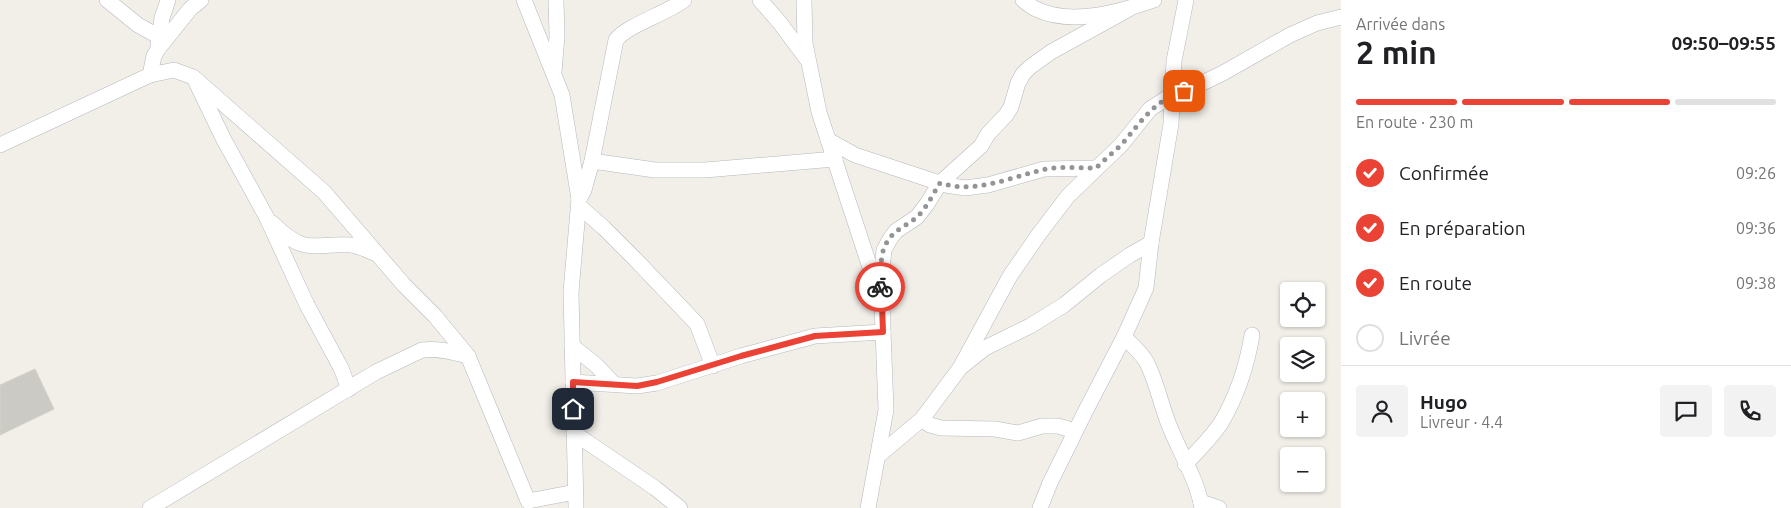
<!DOCTYPE html>
<html lang="fr">
<head>
<meta charset="utf-8">
<style>
  :root { --surface:#fff; --page:#f2f2f2; --text:#202124; --muted:#757577; --line:#e0e0e0; --accent:#ea4335 }
  body { margin:0; font-family:Ubuntu,sans-serif; background:var(--page); color:var(--text); height:100vh; display:flex; flex-direction:column; font-size:19px; white-space:nowrap }
  * { box-sizing:border-box; margin:0 }
  p { font-size:16px; color:var(--muted) }
  .icon { flex:none; width:28px; height:28px; fill:none; stroke:currentColor; stroke-width:2; stroke-linecap:round; stroke-linejoin:round }
  .map { position:relative; flex:1; overflow:hidden }
  .drawer { display:flex; flex-direction:column; background:var(--surface); width:450px }
  .drawer>* { flex:none }
  .buttons { position:absolute; left:1280px; top:282px; display:grid; gap:10px }
  .buttons a { display:grid; place-items:center; width:45px; height:45px; border-radius:5px; background:var(--surface); box-shadow:0 1px 4px #0004; font-size:25px }
  .pin { position:absolute; display:grid; place-items:center; width:42px; height:42px; color:#fff; margin:-21px; border-radius:10px; box-shadow:0 2px 8px #0006 }
  .courier { position:absolute; display:grid; place-items:center; width:50px; height:50px; margin:-25px; border:4px solid #ea4335; border-radius:50%; background:#fff; color:#222; box-shadow:0 1px 6px #0007 }
  .headline em { font-style:normal; font-weight:700 }
  .headline div { display:flex; flex-direction:column-reverse }
  .headline { display:flex; align-items:center; justify-content:space-between; height:85px; padding:0 15px }
  h1 { font-size:32px; font-weight:700; line-height:38px }
  .bar { display:grid; grid-template-columns:repeat(4,1fr); gap:8px 5px; align-content:center; height:60px; padding:0 15px }
  .bar i { height:6px; border-radius:4px; background:var(--line) }
  .bar .on { background:var(--accent) }
  .bar p { grid-column:span 4 }
  .line { display:flex; align-items:center; gap:12px; padding:0 15px; border-top:1px solid var(--line) }
  .line div { flex:1 }
  .round { display:grid; place-items:center; flex:none; width:52px; height:52px; border-radius:5px; background:var(--page) }
  ol { padding:0 15px; list-style:none }
  li { display:flex; align-items:center; gap:15px; height:55px }
  li p { margin-inline-start:auto }
  li .icon { padding:5px; border-radius:50%; background:var(--accent); color:#fff; stroke-width:4 }
  li:last-child { color:var(--muted) }
  li i { width:28px; height:28px; border:2px solid var(--line); border-radius:50% }
  main { display:flex; flex:1; min-height:0 }
  .map>svg:first-child { display:block }
</style>
</head>
<body>
<main>
<div class="map">
<svg width="1341" height="508" viewBox="0 0 1341 508">
  <rect width="100%" height="100%" fill="#f1efe8"/>
  <!-- building -->
  <path fill="#cccac5" stroke="#d6d1c6" d="M35,369l19,40 -54,26v-50z"/>
  <g fill="none" stroke-linecap="round" stroke-linejoin="round">
    <!-- minor casing -->
    <g stroke="#b5b8bc" stroke-width="16">
      <g id="minor">
        <path d="M107,0l31,25 27,15"/>
        <path d="M524,0l38,95 17,104 -8,93 5,216"/>
        <path d="M760,0l20,23 26,35"/>
        <path d="M804,0l1,43 14,69 63,192 4,106 -18,98"/>
        <path d="M1023,0c4,3 8,7 13,9 35,17 84,3 118,-9"/>
        <path d="M158,45l4,-27 6,-18"/>
        <path d="M554,72l3,-36 -1,-36"/>
        <path d="M150,75l4,-19 4,-7 32,-40 11,-9"/>
        <path d="M196,82l27,56 44,80 40,87 34,63 8,21"/>
        <path d="M828,140l27,15 91,30 19,3 23,-3 56,-16 53,-1"/>
        <path d="M0,145l150,-70 24,-5 19,7 131,115 80,93 31,31 33,40 60,145 47,-9"/>
        <path d="M592,161l63,9h50l130,-11"/>
        <path d="M579,199l5,-9 8,-29 24,-121c11,-15 50,-26 68,-40"/>
        <path d="M579,206l25,22 31,31 62,65 16,42"/>
        <path d="M272,223c34,33 38,20 79,22 8,1 18,6 26,9"/>
        <path d="M880,289l4,-39 6,-11 6,-8 21,-14 10,-13 13,-21 41,-37 7,-12 18,-19 5,-8 7,-24 5,-9 7,-7 21,-15 78,-43"/>
        <path d="M1124,337c8,8 18,16 23,26 10,20 14,42 22,62 11,28 28,54 33,83"/>
        <path d="M572,346l24,19 18,19"/>
        <path d="M960,368l50,-92 29,-42 29,-38 53,-51 29,-36 23,-15 21,-7 29,-14 67,-38 27,-12 24,-6"/>
        <path d="M573,382l64,4 20,-3 84,-27 74,-20 68,-4"/>
        <path d="M922,419l8,6 11,3 54,1 23,4 24,-7h16l17,5"/>
        <path d="M574,433l81,55 25,20"/>
        <path d="M878,456l44,-37 38,-51 25,-20 45,-22 34,-21 37,-30 29,-20 21,-12"/>
        <path d="M1185,464c13,-13 26,-26 36,-41 16,-27 26,-58 31,-88"/>
        <path d="M1201,502l18,6"/>
        <path d="M150,508l226,-136 46,-22c15,-2 31,2 46,6"/>
        <path d="M1040,508l10,-25 35,-71 39,-75 22,-49 5,-45 20,-119 3,-63 12,-61"/>
      </g>
    </g>
    <!-- minor -->
    <use href="#minor" stroke="#fff" stroke-width="15"/>
  </g>
  <g fill="none" stroke-linecap="round" stroke-linejoin="round">
    <!-- done -->
    <path stroke="#929495" stroke-width="5" stroke-dasharray="0 9" d="M880,287c1,-12 0,-28 4,-39 8,-19 21,-20 34,-32 9,-9 15,-22 22,-33 35,11 68,-5 102,-13 17,-4 37,-2 54,-2 9,-9 18,-16 26,-24 19,-22 32,-44 62,-53"/>
    <!-- route -->
    <path stroke="#ea4335" stroke-width="6" d="M573,409v-27l64,4 20,-4 84,-26 74,-20 68,-4 -1,-28 -3,-8 1,-9"/>
  </g>
</svg>
<div class="buttons">
<a><svg class="icon" aria-label="locate" viewBox="0 0 24 24"><circle cx="12" cy="12" r="6"/><path d="M12 2v4M12 18v4M2 12h4M18 12h4"/></svg></a>
<a><svg class="icon" aria-label="layers" viewBox="0 0 24 24"><path d="M12 4l9 5-9 5-9-5zM3 14l9 5 9-5"/></svg></a>
<a>+</a>
<a>−</a>
</div>
<div class="pin" style="left:1184px;top:91px;background:#ea580c"><svg class="icon" aria-label="bag" viewBox="0 0 24 24"><path d="M5 8h14l-1 12H6zM9 8a3 3 0 0 1 6 0"/></svg></div>
<div class="pin" style="left:573px;top:409px;background:#1f2937"><svg class="icon" aria-label="home" viewBox="0 0 24 24"><path d="M3 11l9-7 9 7M6 9v11h12V9"/></svg></div>
<div class="courier" style="left:880px;top:287px"><svg class="icon" aria-label="bike" viewBox="0 0 24 24"><circle cx="6" cy="16" r="4"/><circle cx="18" cy="16" r="4"/><path d="M6 16l4-8h5l3 8M10 8l3 8H6M13 5h3"/></svg></div>
</div>
<section class="drawer">
<div class="headline"><div><h1>2 min</h1><p>Arrivée dans</p></div><em>09:50–09:55</em></div>
<div class="bar"><i class="on"></i><i class="on"></i><i class="on"></i><i></i><p>En route · 230 m</p></div>
<ol>
<li><svg class="icon" aria-label="check" viewBox="0 0 24 24"><path d="M5 12l5 5 9-10"/></svg>Confirmée<p>09:26</p></li>
<li><svg class="icon" aria-label="check" viewBox="0 0 24 24"><path d="M5 12l5 5 9-10"/></svg>En préparation<p>09:36</p></li>
<li><svg class="icon" aria-label="check" viewBox="0 0 24 24"><path d="M5 12l5 5 9-10"/></svg>En route<p>09:38</p></li>
<li><i></i>Livrée</li>
</ol>
<div class="line" style="height:90px"><a class="round"><svg class="icon" aria-label="person" viewBox="0 0 24 24"><circle cx="12" cy="8" r="4"/><path d="M4 21q1-7 8-7t8 7"/></svg></a><div><b>Hugo</b><p>Livreur · 4.4</p></div><a class="round"><svg class="icon" aria-label="chat" viewBox="0 0 24 24"><path d="M4 5h16v11H9l-5 4z"/></svg></a><a class="round"><svg class="icon" aria-label="phone" viewBox="0 0 24 24"><path d="M5 4h4l2 5-3 2q2 4 5 5l2-3 5 2v4C11 20 4 13 5 4z"/></svg></a></div>
</section>
</main>
</body>
</html>
